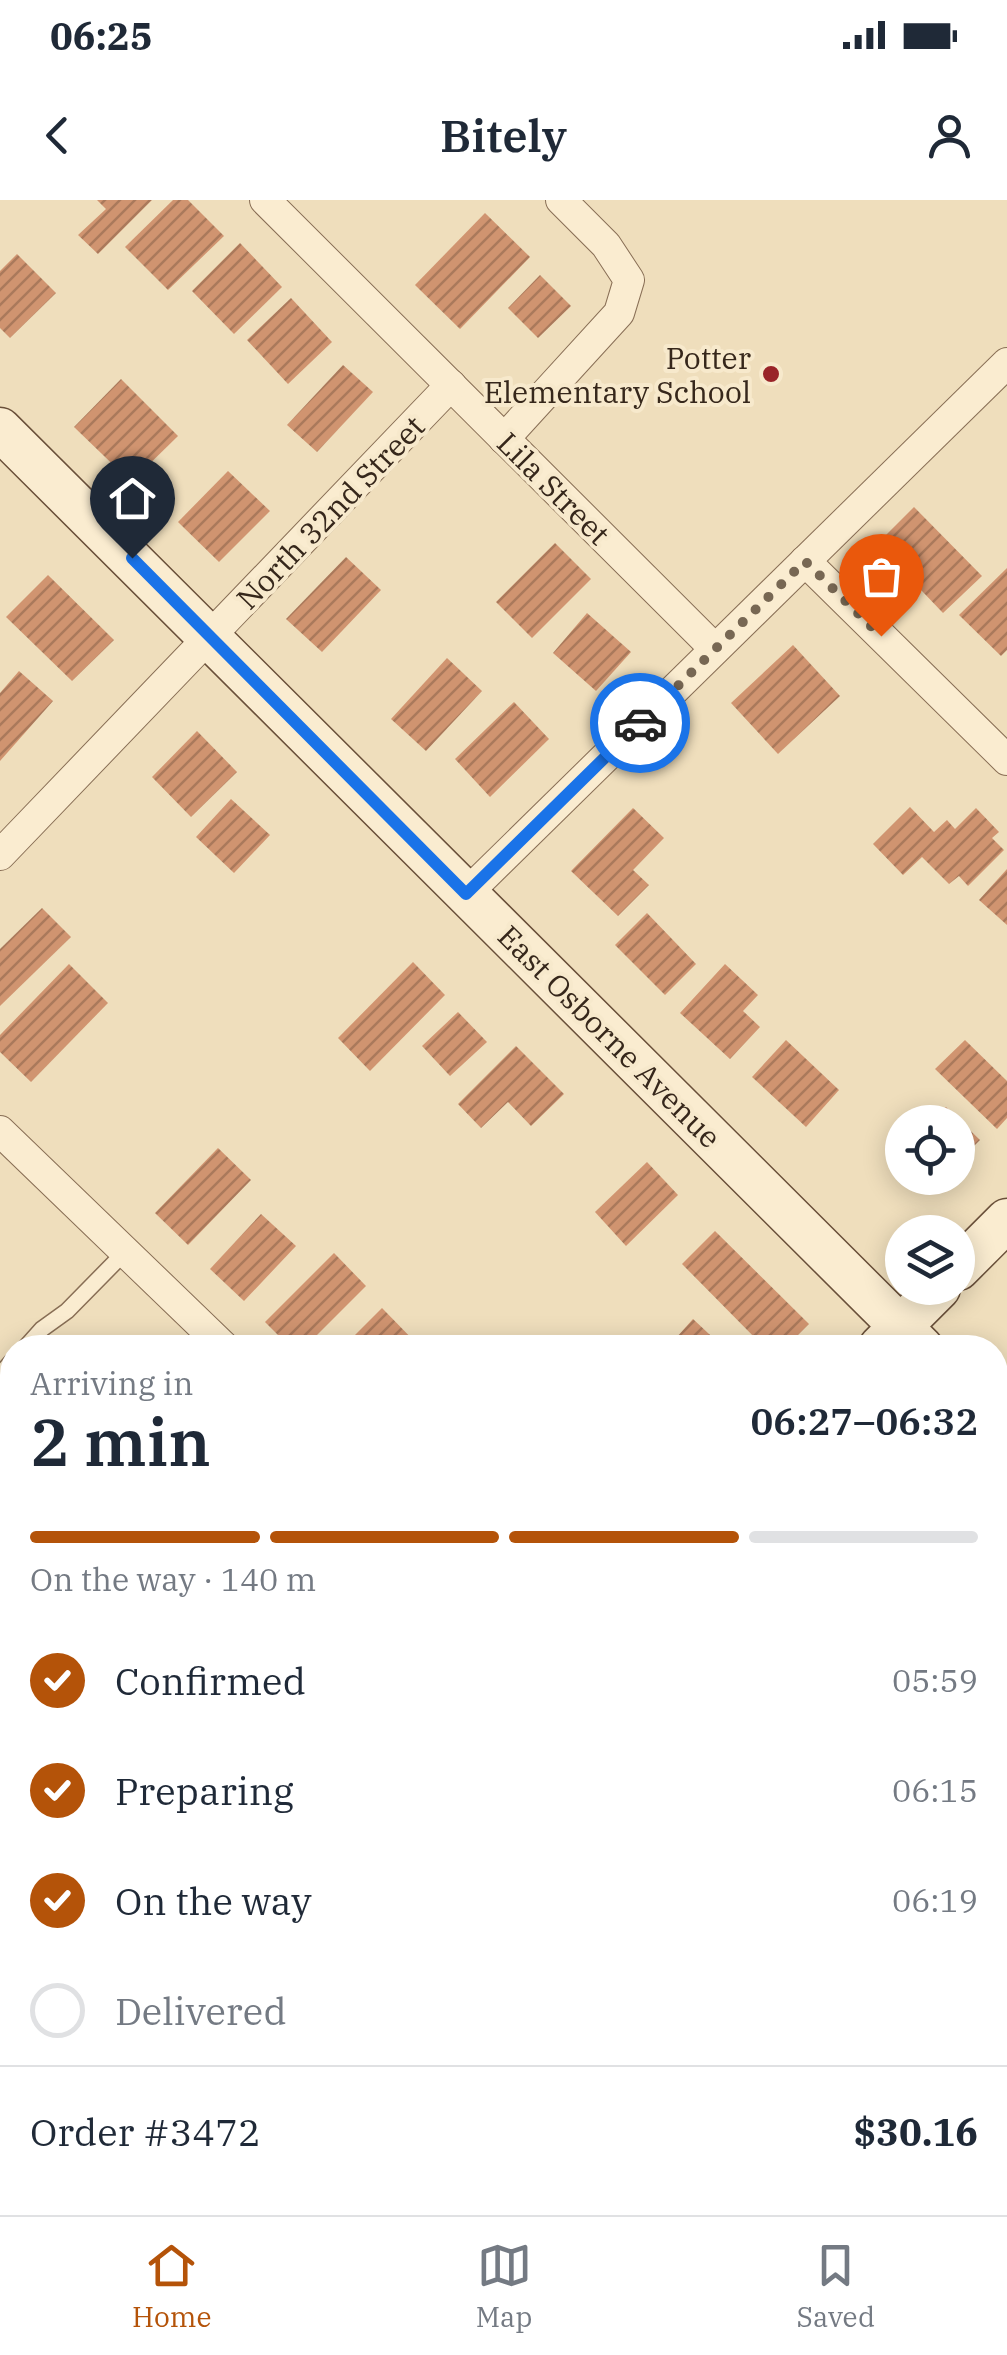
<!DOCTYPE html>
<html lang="en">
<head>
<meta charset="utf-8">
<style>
  :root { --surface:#fff; --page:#f6f6f7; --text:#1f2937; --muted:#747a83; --line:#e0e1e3; --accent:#b45309 }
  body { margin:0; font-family:"IBM Plex Serif",serif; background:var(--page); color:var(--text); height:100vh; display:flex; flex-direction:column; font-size:38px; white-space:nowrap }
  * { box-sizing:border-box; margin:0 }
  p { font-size:32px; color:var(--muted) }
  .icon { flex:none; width:55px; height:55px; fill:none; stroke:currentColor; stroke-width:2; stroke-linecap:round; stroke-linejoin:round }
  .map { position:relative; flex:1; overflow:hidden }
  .sheet { position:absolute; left:0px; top:1135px; width:1008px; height:880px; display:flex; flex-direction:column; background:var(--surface); border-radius:40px 40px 0 0; box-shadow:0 5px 25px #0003 }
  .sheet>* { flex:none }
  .fabs { position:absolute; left:885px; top:905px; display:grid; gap:20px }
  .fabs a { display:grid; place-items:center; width:90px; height:90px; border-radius:50%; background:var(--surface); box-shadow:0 5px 25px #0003; font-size:50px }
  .pin { position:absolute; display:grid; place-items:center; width:85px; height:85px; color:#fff; margin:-102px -42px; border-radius:50% 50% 50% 0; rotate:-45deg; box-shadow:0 0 10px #0007 }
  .pin .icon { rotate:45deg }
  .courier { position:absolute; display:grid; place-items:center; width:100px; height:100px; margin:-50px; border:8px solid #1a73e8; border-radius:50%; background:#fff; color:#222; box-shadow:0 2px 12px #0007 }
  .summary em { font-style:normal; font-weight:600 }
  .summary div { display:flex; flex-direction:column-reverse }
  .summary { display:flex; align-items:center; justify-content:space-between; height:170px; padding:0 30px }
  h1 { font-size:65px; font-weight:600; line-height:75px }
  .bar { display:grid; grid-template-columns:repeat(4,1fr); gap:15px 10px; align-content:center; height:120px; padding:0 30px }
  .bar i { height:12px; border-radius:8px; background:var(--line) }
  .bar .active { background:var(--accent) }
  .bar p { grid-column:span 4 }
  .line { display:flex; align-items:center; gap:25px; padding:0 30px; border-top:2px solid var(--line) }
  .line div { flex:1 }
  ol { padding:0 30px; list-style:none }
  li { display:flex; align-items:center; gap:30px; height:110px }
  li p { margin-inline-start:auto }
  li .icon { padding:10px; border-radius:50%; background:var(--accent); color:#fff; stroke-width:4 }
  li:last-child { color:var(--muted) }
  li i { width:55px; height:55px; border:5px solid var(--line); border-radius:50% }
  .status { display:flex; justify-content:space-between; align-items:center; height:70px; padding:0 50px; background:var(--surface); direction:ltr }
  .status svg { height:28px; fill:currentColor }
  header { display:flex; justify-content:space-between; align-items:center; height:130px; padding:0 30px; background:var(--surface); font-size:45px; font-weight:600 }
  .menu { display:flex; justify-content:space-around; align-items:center; height:140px; border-top:2px solid var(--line); background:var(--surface); font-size:28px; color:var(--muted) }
  .menu a { display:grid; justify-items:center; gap:5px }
  .menu .active { color:var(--accent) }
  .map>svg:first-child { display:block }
</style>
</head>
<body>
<div class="status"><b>06:25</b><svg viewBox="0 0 49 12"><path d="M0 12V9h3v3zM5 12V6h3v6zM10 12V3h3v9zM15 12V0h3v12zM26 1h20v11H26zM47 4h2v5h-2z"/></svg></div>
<header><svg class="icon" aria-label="back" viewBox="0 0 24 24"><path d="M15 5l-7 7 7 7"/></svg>Bitely<svg class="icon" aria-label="person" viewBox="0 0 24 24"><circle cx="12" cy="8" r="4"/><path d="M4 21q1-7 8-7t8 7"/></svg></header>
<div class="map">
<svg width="1007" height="2015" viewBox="0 0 1007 2015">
  <defs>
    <pattern id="building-hatch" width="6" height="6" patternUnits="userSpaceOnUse" patternTransform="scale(2.5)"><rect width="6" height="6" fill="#d09470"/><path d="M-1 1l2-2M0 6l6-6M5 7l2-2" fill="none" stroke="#aa795b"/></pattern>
  </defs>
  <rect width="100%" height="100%" fill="#efdebc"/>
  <!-- building -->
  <g fill="url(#building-hatch)">
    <path d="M97,0h55l-54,54 -20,-19 28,-26z"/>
    <path d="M173,0h15l36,36 -56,54 -43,-43z"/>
    <path d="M485,13l45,44 -70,72 -45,-44z"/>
    <path d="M240,43l42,44 -48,47 -42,-43z"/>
    <path d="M17,54l39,39 -46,45 -10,-10v-57z"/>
    <path d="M540,75l31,31 -33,32 -30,-30z"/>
    <path d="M291,98l41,44 -44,42 -41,-44z"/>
    <path d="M343,165l30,27 -56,60 -30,-27z"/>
    <path d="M121,179l57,57 -47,46 -57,-55z"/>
    <path d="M228,271l42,40 -51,51 -41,-40z"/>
    <path d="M914,307l68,69 -39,37 -66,-69z"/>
    <path d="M555,343l36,36 -59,59 -36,-36z"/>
    <path d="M346,357l35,33 -59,62 -36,-33z"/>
    <path d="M1007,368v82l-6,6 -42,-41z"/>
    <path d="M48,375l66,65 -42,41 -66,-64z"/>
    <path d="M587,413l44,39 -35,39 -43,-38z"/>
    <path d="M793,445l47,51 -62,58 -47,-51z"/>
    <path d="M447,458l35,33 -56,60 -35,-32z"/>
    <path d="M19,471l34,30 -53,60v-68z"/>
    <path d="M514,502l35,37 -59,58 -35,-38z"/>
    <path d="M197,531l40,41 -46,45 -39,-40z"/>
    <path d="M231,599l39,36 -36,38 -38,-36z"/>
    <path d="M910,607l24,25 13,-12 8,9 21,-21 23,24 -7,6 12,12 -36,36 -9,-10 -10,8 -27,-27 -19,18 -30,-31z"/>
    <path d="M633,608l31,30 -31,32 16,15 -31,31 -47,-45z"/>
    <path d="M1007,669v56l-28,-25z"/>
    <path d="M42,708l29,29 -71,69v-57z"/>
    <path d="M647,713l49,51 -31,31 -50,-50z"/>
    <path d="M413,762l32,33 -75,76 -32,-33z"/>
    <path d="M69,764l39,39 -77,79 -31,-30v-17z"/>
    <path d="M725,764l33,31 -15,16 17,16 -30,32 -50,-46z"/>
    <path d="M458,812l29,30 -37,34 -28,-30z"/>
    <path d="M786,840l53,50 -33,37 -54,-50z"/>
    <path d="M965,840l42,41v37l-10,11 -62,-60z"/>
    <path d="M516,846l48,48 -33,32 -23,-24 -27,26 -23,-24z"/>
    <path d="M946,907l34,33 -22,22v-40h-28z"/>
    <path d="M218,948l33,32 -63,65 -33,-32z"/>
    <path d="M647,962l31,33 -52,51 -31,-34z"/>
    <path d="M261,1014l35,32 -52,55 -34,-32z"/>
    <path d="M715,1031l94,93 -24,24h-20l-83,-84z"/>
    <path d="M334,1053l32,33 -62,62h-13l-26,-26z"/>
    <path d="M382,1108l39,40h-79z"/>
    <path d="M693,1119l31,29h-57z"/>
    <path d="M998,1697l9,9v46l-12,11v-63z"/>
    <path d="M233,2002h82l2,2 -10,11h-60z"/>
    <path d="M495,2002h37l-11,13h-13z"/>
    <path d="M926,2002h47l-12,13h-22z"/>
  </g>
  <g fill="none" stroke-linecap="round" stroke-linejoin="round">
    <!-- lane casing -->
    <g stroke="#886e55" stroke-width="18">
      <g id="lane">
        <path d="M25,1148l17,-19 25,-18 58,-59"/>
        <path d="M0,1175l12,-14"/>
        <path d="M0,1245l12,13"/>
      </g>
    </g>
    <!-- street casing -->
    <g stroke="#886e55" stroke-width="32">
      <g id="street">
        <path d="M265,0l450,449"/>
        <path d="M504,239l115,-126 10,-33 -23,-35 -45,-45"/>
        <path d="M805,361l202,199"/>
        <path d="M0,655l451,-470"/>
        <path d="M466,694l541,-531"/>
        <path d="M0,931l225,217"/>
        <path d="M0,1621l12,12"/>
        <path d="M995,1642l12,-12"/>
        <path d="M995,1908l12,12"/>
        <path d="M387,2002l13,13"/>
        <path d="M625,2015l12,-13"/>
      </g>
    </g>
    <!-- secondary casing -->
    <g stroke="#694f39" stroke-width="45">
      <g id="secondary">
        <path d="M0,229l922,919"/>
        <path d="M958,1069l49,-49"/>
        <path d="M880,1147l59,-59"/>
        <path d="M995,1221l12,12"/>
        <path d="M15,2015l13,-13"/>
      </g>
    </g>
    <!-- lane -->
    <use href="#lane" stroke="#faecd0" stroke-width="15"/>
    <!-- street -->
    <use href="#street" stroke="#faecd0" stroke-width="30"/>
    <!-- secondary -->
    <use href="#secondary" stroke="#faecd0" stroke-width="42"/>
  </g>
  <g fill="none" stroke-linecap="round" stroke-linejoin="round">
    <!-- done -->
    <path stroke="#776753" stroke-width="10" stroke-dasharray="0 18" d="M640,523l165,-162 76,75"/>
    <!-- route -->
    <path stroke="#1a73e8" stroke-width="12" d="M132,358l334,336 174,-171"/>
  </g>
  <!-- markers -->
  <circle fill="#992328" stroke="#f7e9cc" stroke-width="4" cx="771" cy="174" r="10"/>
  <g text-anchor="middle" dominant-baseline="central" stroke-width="8" stroke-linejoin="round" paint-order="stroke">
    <!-- poi labels -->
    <g font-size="30" fill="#36271b" stroke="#f7e9cc" text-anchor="end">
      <text x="751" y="157">Potter<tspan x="751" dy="34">Elementary School</tspan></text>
    </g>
    <!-- street labels -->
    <g font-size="30" fill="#36271b" stroke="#f7e9cc">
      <text transform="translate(554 288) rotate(45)">Lila Street</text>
      <text transform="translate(330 312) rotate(-46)">North 32nd Street</text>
      <text transform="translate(610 836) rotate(45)">East Osborne Avenue</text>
    </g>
  </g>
</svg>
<div class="fabs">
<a><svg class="icon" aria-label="locate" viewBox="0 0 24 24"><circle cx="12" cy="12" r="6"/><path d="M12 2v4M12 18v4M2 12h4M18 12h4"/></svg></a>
<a><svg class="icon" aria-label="layers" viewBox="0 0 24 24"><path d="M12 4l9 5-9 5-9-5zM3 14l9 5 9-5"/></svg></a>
</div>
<div class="pin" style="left:881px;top:436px;background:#ea580c"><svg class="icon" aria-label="bag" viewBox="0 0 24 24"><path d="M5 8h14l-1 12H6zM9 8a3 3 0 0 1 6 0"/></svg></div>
<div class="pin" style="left:132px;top:358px;background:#1f2937"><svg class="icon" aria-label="home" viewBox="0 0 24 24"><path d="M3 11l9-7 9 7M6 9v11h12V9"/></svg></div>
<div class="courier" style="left:640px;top:523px"><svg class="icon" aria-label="car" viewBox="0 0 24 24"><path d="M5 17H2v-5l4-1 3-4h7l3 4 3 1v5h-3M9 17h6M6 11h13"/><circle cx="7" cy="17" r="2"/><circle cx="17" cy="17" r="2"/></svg></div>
<section class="sheet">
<div class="summary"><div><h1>2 min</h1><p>Arriving in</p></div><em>06:27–06:32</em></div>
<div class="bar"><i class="active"></i><i class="active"></i><i class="active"></i><i></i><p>On the way · 140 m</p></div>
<ol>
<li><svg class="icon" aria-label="check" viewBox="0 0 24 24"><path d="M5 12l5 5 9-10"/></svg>Confirmed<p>05:59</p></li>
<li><svg class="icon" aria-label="check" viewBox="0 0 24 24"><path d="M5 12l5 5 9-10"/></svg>Preparing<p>06:15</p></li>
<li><svg class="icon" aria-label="check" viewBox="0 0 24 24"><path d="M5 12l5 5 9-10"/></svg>On the way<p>06:19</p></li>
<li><i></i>Delivered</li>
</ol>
<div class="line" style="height:130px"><div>Order #3472</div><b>$30.16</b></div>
</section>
</div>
<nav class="menu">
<a class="active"><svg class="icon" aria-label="home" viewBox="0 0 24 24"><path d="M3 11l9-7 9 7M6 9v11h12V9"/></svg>Home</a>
<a><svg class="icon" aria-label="map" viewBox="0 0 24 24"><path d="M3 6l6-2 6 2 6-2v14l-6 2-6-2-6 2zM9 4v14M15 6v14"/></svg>Map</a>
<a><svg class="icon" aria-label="saved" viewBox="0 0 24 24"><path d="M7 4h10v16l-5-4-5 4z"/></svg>Saved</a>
</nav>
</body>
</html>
